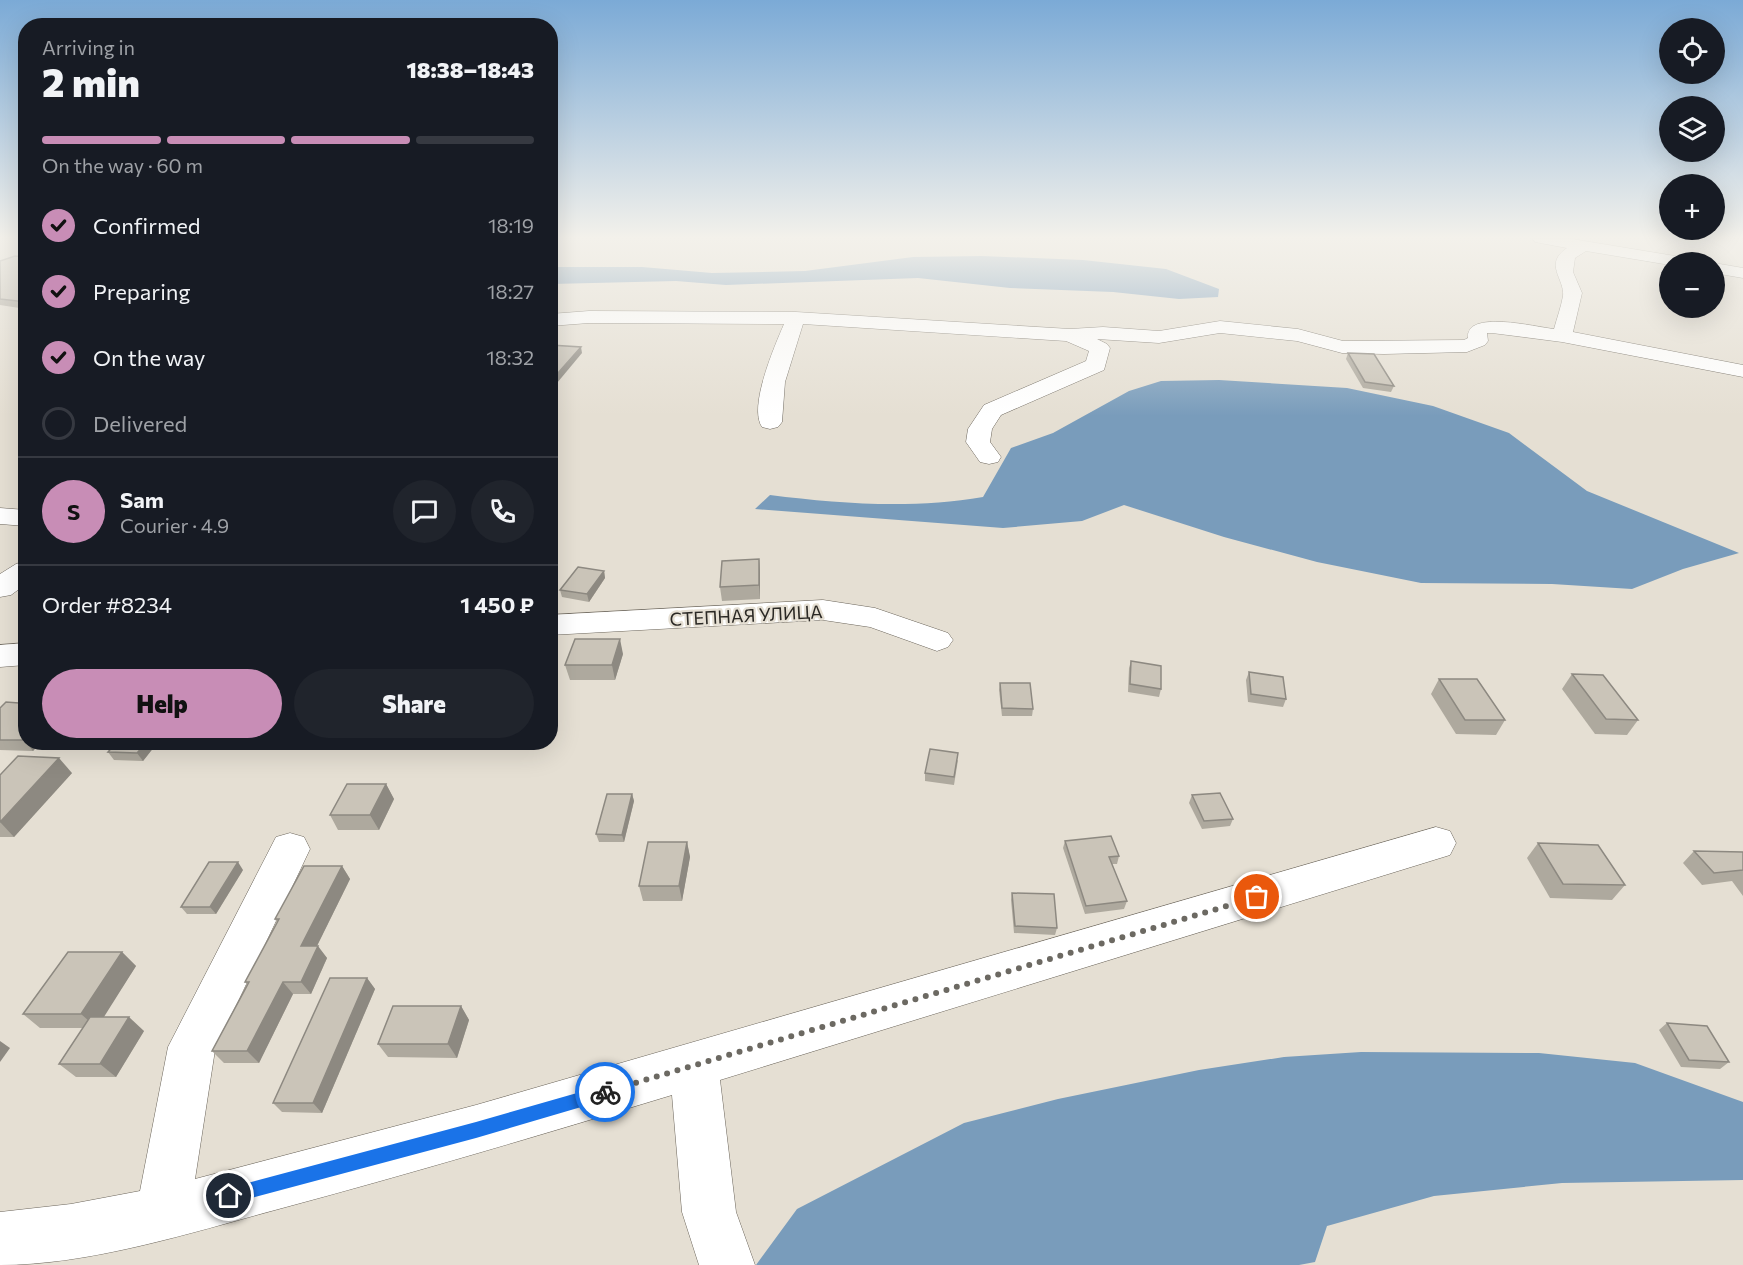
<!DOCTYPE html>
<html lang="en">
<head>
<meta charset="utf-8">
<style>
  :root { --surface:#171b24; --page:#20242c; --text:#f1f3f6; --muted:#9ea1a6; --line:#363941; --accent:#c88db6 }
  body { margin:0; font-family:Commissioner,sans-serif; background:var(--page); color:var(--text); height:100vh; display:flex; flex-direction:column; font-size:22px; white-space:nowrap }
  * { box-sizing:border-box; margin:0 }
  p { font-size:20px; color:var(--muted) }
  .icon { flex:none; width:33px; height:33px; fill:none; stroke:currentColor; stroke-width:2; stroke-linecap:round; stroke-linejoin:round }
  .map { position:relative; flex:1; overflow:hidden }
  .details { position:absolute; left:18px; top:18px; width:540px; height:732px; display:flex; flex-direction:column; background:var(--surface); border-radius:24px; box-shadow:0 6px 24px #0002 }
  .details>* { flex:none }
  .fabs { position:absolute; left:1659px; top:18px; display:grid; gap:12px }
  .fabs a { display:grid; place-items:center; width:66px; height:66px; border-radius:50%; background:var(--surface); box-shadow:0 6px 24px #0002; font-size:30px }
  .pin { position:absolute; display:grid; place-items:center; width:51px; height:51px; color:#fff; margin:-26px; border:3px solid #fff; border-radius:50%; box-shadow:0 2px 6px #0007 }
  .courier { position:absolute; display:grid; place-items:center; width:60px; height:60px; margin:-30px; border:4px solid #1a73e8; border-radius:50%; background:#fff; color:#222; box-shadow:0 2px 8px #0007 }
  .headline em { font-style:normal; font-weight:800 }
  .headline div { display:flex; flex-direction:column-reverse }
  .headline { display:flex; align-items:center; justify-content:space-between; height:102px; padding:0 24px }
  h1 { font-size:39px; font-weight:800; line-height:45px }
  .bar { display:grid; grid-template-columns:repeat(4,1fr); gap:9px 6px; align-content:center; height:72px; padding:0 24px }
  .bar i { height:8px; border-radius:4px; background:var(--line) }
  .bar .active { background:var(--accent) }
  .bar p { grid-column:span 4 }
  .line { display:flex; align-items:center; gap:15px; padding:0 24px; border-top:2px solid var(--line) }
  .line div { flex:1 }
  .round { display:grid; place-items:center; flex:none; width:63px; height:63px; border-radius:32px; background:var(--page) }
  ol { padding:0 24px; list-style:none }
  li { display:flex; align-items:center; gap:18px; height:66px }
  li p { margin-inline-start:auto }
  li .icon { padding:6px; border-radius:50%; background:var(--accent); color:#111; stroke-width:4 }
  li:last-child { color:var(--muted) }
  li i { width:33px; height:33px; border:3px solid var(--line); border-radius:50% }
  .action { display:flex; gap:12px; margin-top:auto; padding:12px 24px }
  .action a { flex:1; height:69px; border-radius:36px; background:var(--accent); color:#111; font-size:24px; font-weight:800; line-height:69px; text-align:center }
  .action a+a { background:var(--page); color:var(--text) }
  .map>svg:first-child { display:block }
</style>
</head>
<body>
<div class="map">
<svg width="1743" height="1265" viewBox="0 0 1743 1265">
  <rect width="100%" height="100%" fill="#e5dfd3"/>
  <!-- water -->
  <g fill="#799cbb">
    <path d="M982,256l101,4 83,9 53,20 -1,8 -39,2 -66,-7 -103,-4 -92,-10 -192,7 -50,-4 -125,3v-17h91l70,6 93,-2 108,-14z"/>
    <path d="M1219,380l128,8 86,18 76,27 78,58 152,62 -56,16 -51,20 -80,-5 -131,-1 -104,-21 -93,-25 -100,-32 -42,16 -79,7 -248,-19 15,-14c71,9 143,14 213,2l28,-49 42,-15 76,-42 32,-10z"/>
    <path d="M1361,1052l178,1 96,10 108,39v78l-181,3 -128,13 -107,30 -12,36 -16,3h-543l41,-56 167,-86 94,-24 141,-29 85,-13z"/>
  </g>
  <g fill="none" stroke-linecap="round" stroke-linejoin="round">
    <!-- street casing -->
    <g stroke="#6b655b" stroke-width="1">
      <g id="street">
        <path d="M1533,239h39l115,19 2,4h-19v3l-84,-14 -11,7 -2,14 9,21 -9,39 170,33v12l-181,-35 -70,-9h-5l1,8 -3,4 -18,7 -83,2 -42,-1 -45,-12 -77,-8 -61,10 -62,-4 10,5 3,4 -6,22 -103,45 -9,14 -2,13 11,15 -3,5 -9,2 -9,-2 -14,-20 2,-13 16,-24 102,-44 3,-10 -23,-10 -263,-17 -18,58 -3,40 -4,5 -8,2 -8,-2c-14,-20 13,-82 22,-103l-195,-1 -39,3v-12l39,-3 207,1 274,17 33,-2 56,4 61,-10 78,8 45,12 121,-1 4,-2c-3,-29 68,-11 86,-9 3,-11 7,-22 9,-33 2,-17 -20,-32 4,-48l-32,-6z"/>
        <path d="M1714,263l29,5v10l-29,-5z"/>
        <path d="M0,508l26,2v16l-26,-2z"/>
        <path d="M26,561v23l-15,11 -11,2v-23l16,-10z"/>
        <path d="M823,600l52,8 73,25 5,7 -5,7 -11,4 -67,-24 -47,-7 -273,15v-20z"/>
        <path d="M26,643v22l-26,2v-22z"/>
        <path d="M1436,827l14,4 6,12 -6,12 -730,225 16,132 19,53h-56l-17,-53 -10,-117c-131,40 -263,79 -397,115 -85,23 -186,55 -275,55v-53l71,-8 69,-13 28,-144 108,-210 14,-4 14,4 6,12 -95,201 -20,129 281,-74z"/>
      </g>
    </g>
    <!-- street -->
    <use href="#street" fill="#fff" fill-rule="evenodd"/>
  </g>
  <!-- wall -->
  <g fill="#aea99e">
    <path d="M26,257v52l-26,-4v-44z"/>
    <path d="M1348,353l46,33 -3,6 -28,-4 -17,-29z"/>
    <path d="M759,559l1,14v26l-38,2 -2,-14z"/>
    <path d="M604,571l1,7 -16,24 -27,-5 -2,-7z"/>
    <path d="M623,654l-8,26h-45l-5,-15z"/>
    <path d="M1131,661l30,28 -2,8 -31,-5 1,-24z"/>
    <path d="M1249,672l37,27 -3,8 -35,-5 -2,-22z"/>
    <path d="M1572,674l66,46 -11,15 -32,-1 -33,-45z"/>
    <path d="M1439,679l66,41 -9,15 -40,-1 -25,-40z"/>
    <path d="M1000,683l33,26 -1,7h-30l-3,-26z"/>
    <path d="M0,708l26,34h15l-8,9 -33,-1z"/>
    <path d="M158,742l-15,19 -29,-1 -6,-8z"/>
    <path d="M958,760l-4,25 -29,-4v-8z"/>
    <path d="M72,773l-58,64h-14v-62z"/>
    <path d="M386,784l8,15 -15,31h-41l-8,-15z"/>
    <path d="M632,794l2,7 -10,41h-25l-3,-8z"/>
    <path d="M1192,795l41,24 -3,7 -28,3 -13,-26z"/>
    <path d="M1065,841l54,15 -2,8h-5l15,37 -3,8 -39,5 -22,-66z"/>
    <path d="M687,842l3,15 -8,44h-39l-4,-15z"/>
    <path d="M1538,843l87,42 -13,15 -62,-2 -23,-40z"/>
    <path d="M1694,851l49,1v44l-11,-15 -30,4 -19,-22z"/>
    <path d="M342,866l8,13 -33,67 10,12 -16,36h-18l-34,69h-35l-12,-12 35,-67 -2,-2 32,-59 -2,-4z"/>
    <path d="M243,870l-27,44h-29l-6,-7z"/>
    <path d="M1012,893l45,35 -2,7 -41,-2 -3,-33z"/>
    <path d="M122,952l14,14 -33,51 41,14 -28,46h-40l-17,-13 24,-36h-43l-17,-14z"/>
    <path d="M367,978l8,11 -53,124 -40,-1 -9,-9z"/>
    <path d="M461,1006l8,14 -12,38 -69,-1 -10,-13z"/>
    <path d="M1667,1023l62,39 -9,7 -39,-2 -22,-37z"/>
  </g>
  <!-- shaded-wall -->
  <g fill="#8d8981">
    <path d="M581,347l1,6 -30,36 -2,-7z"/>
    <path d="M759,559l1,14v26l-1,-14z"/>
    <path d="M604,571l1,7 -16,24 -2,-8z"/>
    <path d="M620,639l3,15 -8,26 -3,-15z"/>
    <path d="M26,739v3h15l-8,9 -9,-11z"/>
    <path d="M147,742h11l-15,19 -6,-8z"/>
    <path d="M59,758l13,15 -58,64 -14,-15z"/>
    <path d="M386,784l8,15 -15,31 -9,-15z"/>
    <path d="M632,794l2,7 -10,41 -2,-7z"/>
    <path d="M687,842l3,15 -8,44 -3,-15z"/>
    <path d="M238,862l5,8 -27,44 -6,-7z"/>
    <path d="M342,866l8,13 -39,79 -10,-12z"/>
    <path d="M318,946l9,12 -16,36 -10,-12z"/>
    <path d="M122,952l14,14 -39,62 -16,-14z"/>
    <path d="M367,978l8,11 -53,124 -9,-10z"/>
    <path d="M283,982l10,12 -34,69 -12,-12z"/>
    <path d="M461,1006l8,14 -12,38 -9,-14z"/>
    <path d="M129,1017l15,14 -28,46 -16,-13z"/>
    <path d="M0,1041l10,7 -10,14z"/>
  </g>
  <!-- building -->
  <g fill="#cac4b8" stroke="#8d8981" stroke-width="1.5">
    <path d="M15,256l11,1v45l-26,-3v-38z"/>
    <path d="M550,345l31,2 -31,35z"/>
    <path d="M1348,353l26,1 20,32 -29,-4z"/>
    <path d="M759,559v26l-39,2 2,-26z"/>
    <path d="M578,567l26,4 -17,23 -27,-4z"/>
    <path d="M575,639h45l-8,26h-47z"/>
    <path d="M1131,661l30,5v23l-31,-5z"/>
    <path d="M1249,672l34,5 3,22 -35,-5z"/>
    <path d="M1572,674l31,1 35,45 -32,-1z"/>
    <path d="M1439,679h38l28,41h-40z"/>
    <path d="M1000,683h30l3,26 -31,-1z"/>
    <path d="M26,695v44l-2,1h-24v-32l6,-6 13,1z"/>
    <path d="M117,742h30l-10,11 -29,-1z"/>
    <path d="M930,749l28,4 -4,24 -29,-4z"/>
    <path d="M18,756l41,2 -59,64v-47z"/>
    <path d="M347,784h39l-16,31h-40z"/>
    <path d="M1220,793l13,26 -29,2 -12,-26z"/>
    <path d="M607,794h25l-10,41 -26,-1z"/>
    <path d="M1111,836l8,20 -10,1 18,44 -41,5 -21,-65z"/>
    <path d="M648,842h39l-8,44h-40z"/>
    <path d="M1538,843l60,2 27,40 -62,-1z"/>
    <path d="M1694,851l49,1v18l-29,3z"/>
    <path d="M209,862h29l-28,45h-29z"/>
    <path d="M304,866h38l-41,80h17l-17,36h-18l-36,69h-35l37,-69h-4l34,-63h-4z"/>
    <path d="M1012,893l42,1 3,34 -42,-2z"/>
    <path d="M68,952h54l-41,62h-58z"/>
    <path d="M330,978h37l-54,125h-40z"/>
    <path d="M393,1006h68l-13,38h-70z"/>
    <path d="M90,1017h39l-29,47h-41z"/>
    <path d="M1667,1023l40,3 22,36 -40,-2z"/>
  </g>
  <!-- sky -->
  <linearGradient id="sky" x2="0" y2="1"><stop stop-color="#7baad6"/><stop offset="0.57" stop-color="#f3f1eb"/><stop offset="1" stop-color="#f3f1eb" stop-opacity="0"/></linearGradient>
  <rect width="1743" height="416" fill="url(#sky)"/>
  <!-- route -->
  <path fill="#1a73e8" d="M605,1085l5,2 2,5 -2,6 -5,2 -129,38 -247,66 -6,-2 -2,-6 2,-6 6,-2 247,-66z"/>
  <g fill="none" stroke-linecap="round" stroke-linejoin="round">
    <!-- done -->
    <path stroke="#6c6962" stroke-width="6" stroke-dasharray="0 10.8" d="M605,1092l652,-195"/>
  </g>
  <g text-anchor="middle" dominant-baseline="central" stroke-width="4.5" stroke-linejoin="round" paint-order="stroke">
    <!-- street labels -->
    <g font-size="18" fill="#2b2925" stroke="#e5dfd3">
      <text transform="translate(746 615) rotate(-3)">СТЕПНАЯ УЛИЦА</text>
    </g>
  </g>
</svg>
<div class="fabs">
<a><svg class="icon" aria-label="locate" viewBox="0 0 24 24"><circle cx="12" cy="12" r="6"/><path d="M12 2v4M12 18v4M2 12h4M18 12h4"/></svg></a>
<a><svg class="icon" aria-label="layers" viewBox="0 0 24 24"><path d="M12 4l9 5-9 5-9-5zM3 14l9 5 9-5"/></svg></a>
<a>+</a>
<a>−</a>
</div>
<div class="pin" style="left:1257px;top:897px;background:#ea580c"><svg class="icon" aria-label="bag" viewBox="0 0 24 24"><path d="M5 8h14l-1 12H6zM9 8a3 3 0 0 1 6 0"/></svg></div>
<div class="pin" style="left:229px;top:1196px;background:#1f2937"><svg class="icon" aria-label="home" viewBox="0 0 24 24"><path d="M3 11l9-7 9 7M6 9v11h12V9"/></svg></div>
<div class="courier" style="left:605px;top:1092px"><svg class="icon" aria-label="bike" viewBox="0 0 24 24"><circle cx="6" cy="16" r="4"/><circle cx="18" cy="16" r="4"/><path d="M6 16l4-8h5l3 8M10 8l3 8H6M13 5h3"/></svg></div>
<section class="details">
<div class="headline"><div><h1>2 min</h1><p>Arriving in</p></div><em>18:38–18:43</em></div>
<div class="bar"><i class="active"></i><i class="active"></i><i class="active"></i><i></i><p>On the way · 60 m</p></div>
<ol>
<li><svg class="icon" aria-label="check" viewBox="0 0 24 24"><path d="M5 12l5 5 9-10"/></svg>Confirmed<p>18:19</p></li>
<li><svg class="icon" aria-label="check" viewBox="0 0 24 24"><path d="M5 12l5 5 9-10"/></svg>Preparing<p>18:27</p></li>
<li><svg class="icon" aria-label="check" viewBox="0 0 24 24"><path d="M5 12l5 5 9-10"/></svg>On the way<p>18:32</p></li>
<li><i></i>Delivered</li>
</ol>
<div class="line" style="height:108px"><b class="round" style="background:var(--accent);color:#111">S</b><div><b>Sam</b><p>Courier · 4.9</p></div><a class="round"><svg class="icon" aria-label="chat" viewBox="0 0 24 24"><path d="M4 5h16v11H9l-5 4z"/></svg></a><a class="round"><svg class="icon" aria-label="phone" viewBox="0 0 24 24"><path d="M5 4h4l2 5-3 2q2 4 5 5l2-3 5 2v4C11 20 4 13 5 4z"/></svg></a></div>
<div class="line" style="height:78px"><div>Order #8234</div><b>1 450 ₽</b></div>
<div class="action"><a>Help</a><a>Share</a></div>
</section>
</div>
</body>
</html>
